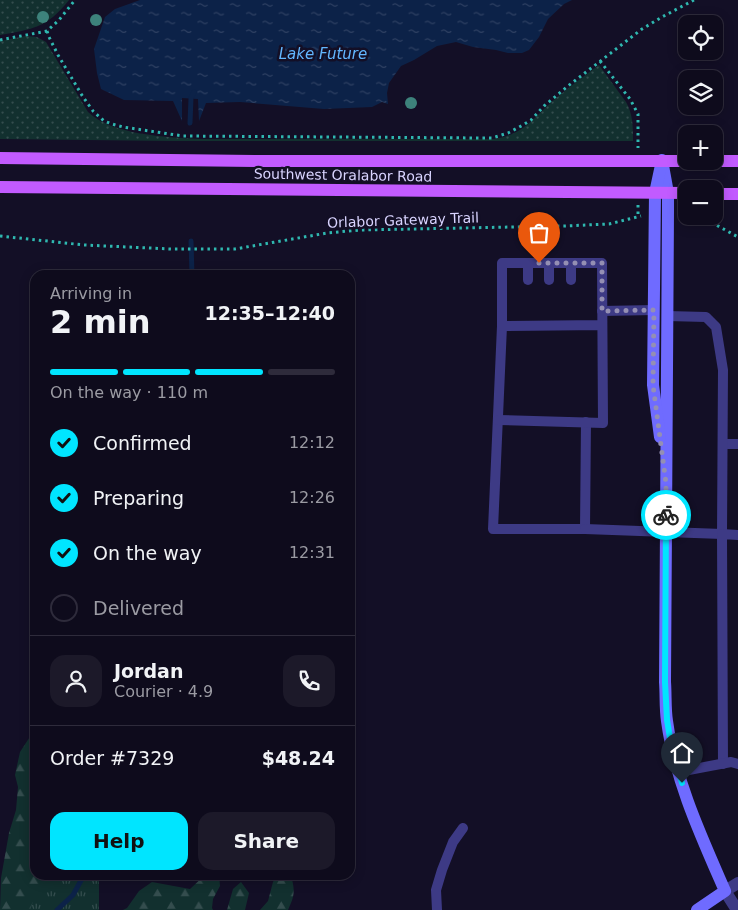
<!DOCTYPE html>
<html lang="en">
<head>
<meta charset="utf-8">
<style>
  :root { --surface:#0e0b1c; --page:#1c1929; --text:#f1f3f6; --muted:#9b9ba3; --line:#2e2b3b; --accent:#00e5ff }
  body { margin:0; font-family:"DejaVu Sans",sans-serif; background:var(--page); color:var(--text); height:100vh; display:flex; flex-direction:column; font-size:19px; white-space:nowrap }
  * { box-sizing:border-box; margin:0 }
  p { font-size:16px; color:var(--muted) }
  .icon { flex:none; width:28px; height:28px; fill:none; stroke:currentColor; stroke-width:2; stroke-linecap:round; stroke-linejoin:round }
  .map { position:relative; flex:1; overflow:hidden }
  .sheet { position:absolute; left:30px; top:270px; width:325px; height:610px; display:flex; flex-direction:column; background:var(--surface); border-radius:15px; box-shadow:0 2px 12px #0003,0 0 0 1px var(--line) }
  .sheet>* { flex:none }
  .controls { position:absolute; left:678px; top:15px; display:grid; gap:10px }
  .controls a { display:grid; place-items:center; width:45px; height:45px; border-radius:10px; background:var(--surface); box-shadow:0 2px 12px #0003,0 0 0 1px var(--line); font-size:25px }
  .pin { position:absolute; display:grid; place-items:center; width:42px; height:42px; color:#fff; margin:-51px -21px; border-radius:50% 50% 50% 0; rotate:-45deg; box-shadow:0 0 5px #0007 }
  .pin .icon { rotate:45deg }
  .courier { position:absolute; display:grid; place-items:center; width:50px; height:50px; margin:-25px; border:4px solid #00e5ff; border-radius:50%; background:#fff; color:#222; box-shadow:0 1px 6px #0007 }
  .head em { font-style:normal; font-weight:600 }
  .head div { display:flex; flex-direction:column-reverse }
  .head { display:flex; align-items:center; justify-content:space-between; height:85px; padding:0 20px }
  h1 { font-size:32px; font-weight:600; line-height:38px }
  .bar { display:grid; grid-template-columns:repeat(4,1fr); gap:8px 5px; align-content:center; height:60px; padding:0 20px }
  .bar i { height:6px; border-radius:4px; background:var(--line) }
  .bar .current { background:var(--accent) }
  .bar p { grid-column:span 4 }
  .line { display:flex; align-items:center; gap:12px; padding:0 20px; border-top:1px solid var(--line) }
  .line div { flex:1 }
  .round { display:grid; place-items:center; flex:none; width:52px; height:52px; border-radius:15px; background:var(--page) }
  ol { padding:0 20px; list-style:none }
  li { display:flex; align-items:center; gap:15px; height:55px }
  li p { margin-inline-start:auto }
  li .icon { padding:5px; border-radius:50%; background:var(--accent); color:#111; stroke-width:4 }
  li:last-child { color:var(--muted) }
  li i { width:28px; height:28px; border:2px solid var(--line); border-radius:50% }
  .button { display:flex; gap:10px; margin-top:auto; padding:10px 20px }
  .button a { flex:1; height:58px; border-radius:15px; background:var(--accent); color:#111; font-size:20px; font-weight:600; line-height:58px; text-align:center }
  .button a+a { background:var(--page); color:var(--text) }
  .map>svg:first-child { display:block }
</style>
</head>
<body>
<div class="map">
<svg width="738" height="910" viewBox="0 0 738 910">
  <defs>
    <pattern id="grass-dots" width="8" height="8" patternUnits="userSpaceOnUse" patternTransform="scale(1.25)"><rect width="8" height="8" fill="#12302f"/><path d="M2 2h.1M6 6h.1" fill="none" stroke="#344d4e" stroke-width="1.8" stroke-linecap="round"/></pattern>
    <pattern id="forest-firs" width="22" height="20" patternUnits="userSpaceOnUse" patternTransform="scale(1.25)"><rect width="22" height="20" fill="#12302f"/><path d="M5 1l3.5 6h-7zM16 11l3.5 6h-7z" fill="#344d4e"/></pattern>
    <pattern id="park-tufts" width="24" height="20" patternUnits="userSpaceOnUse" patternTransform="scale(1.25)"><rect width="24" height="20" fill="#12302f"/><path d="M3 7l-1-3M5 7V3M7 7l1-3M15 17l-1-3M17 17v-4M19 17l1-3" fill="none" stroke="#344d4e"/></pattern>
    <pattern id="water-ripples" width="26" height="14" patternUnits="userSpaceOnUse" patternTransform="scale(1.25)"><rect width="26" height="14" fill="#0c2248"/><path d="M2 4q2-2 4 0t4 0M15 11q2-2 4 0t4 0" fill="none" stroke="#2f4163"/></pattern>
  </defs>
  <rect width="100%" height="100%" fill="#130f26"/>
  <!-- grass -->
  <g fill="url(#grass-dots)">
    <path d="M0,0h69c-22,28 -36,29 -69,35z"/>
    <path d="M26,36l11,1 9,5 42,70c24,23 78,25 110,27h296c31,-5 39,-21 61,-40 14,-12 29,-23 44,-34l27,37c7,12 7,25 7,39h-460l-173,-2v-98z"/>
  </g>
  <!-- forest -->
  <g fill="url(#forest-firs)">
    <path d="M35,729v146h21l-21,35h-35l1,-32 8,-45 7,-23 2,-23 -3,-12 5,-23z"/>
    <path d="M205,875h14l1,11 -7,13 -1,9 1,2h-90l4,-2 12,-17 13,-9 38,7z"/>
    <path d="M277,875h14c4,16 4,20 -3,35h-28l8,-9 5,-19z"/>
    <path d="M241,882l8,11 -4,17h-18l6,-21z"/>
  </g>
  <!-- park -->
  <path fill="url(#park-tufts)" d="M45,875h54v35h-69l5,-14z"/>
  <!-- water -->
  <path fill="url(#water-ripples)" d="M140,0h432l-8,4 -16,15 -9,18 -10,13 -7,3h-14l-12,-3 -23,-3 -17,-5 -19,4 -23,14 -13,6 -12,17 -2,10 1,11 -6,-2 -10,5 -48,2 -84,-7 -34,1 -7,18 -1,-22 -16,-1v23l-9,-20 -49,-1 -23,-11 -4,-16 -3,-24 11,-32 10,-8z"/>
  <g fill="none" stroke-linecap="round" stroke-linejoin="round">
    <!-- stream -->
    <g stroke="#0c2248" stroke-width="5">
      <path d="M190,123l1,-25 3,-6"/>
      <path d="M191,241l1,34"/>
      <path d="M57,910l16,-15 11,-20"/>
    </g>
    <!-- path -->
    <g stroke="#2fb8b0" stroke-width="3" stroke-dasharray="2.5 4" stroke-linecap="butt">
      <path d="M47,31l2,6 9,18 25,42 10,14 11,10 8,3 11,3 60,9 299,2h10l16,-5 15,-8 8,-5 13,-14 24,-20 74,-57 20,-12 32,-17"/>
      <path d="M0,40l47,-9 12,-11 16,-20"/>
      <path d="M600,61l30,38 8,15v34"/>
      <path d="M638,205v11"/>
      <path d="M700,216l38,21"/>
      <path d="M0,236l84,9 87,4h64l92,-16 33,-3 204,-4 45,-2 32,-8"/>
    </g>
    <!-- lane -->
    <g stroke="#3d3a85" stroke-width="10">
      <path d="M571,263v17"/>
      <path d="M528,280v-17"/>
      <path d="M549,280v-17"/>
      <path d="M602,311l52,-1"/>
      <path d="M502,326l-9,203h92l1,-107"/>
      <path d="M498,420l105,3 -1,-160h-100v63l100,-1"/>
      <path d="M723,444h15"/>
      <path d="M585,529l137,5 1,-164 -7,-43 -10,-10 -39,-1"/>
      <path d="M723,764l-1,-230 16,1"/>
      <path d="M678,772l53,-10 7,2"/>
      <path d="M437,910l-1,-20 6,-20 11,-28 10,-14"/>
    </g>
    <!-- street -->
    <path stroke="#3d3a85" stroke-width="12" d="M737,910l-12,-19 13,-8"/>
    <!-- secondary -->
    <g stroke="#6f6bff" stroke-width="12">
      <path d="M662,160l6,33v19l-3,470c1,13 0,26 2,39 8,59 34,115 58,170l-28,19"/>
      <path d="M660,437l-7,-52 2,-192 6,-28"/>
    </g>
    <!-- primary -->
    <g stroke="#c25bff" stroke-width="12">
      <path d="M0,158l255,3h431"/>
      <path d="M714,161h24"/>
      <path d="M0,187l686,6"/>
      <path d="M714,194h24"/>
    </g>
  </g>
  <!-- trees -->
  <g fill="#3d827b">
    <circle cx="43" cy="17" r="6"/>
    <circle cx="96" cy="20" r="6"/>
    <circle cx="411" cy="103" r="6"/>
  </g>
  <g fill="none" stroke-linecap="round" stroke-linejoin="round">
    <!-- done -->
    <path stroke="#948fb3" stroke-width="5" stroke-dasharray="0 9" d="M539,263h63v48l52,-1 -1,75 13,98v32"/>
    <!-- route -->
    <path stroke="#00e5ff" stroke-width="6" d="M666,515l-1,167 2,38 5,30 10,33"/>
  </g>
  <g text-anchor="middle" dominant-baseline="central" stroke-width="5" stroke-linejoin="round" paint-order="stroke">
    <!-- street labels -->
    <g font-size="14" fill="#d9d4ff" stroke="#130f26">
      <text transform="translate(343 175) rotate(1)">Southwest Oralabor Road</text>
      <text transform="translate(403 220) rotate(-2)">Orlabor Gateway Trail</text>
    </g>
    <!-- water labels -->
    <g font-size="15" font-style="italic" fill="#62b6ff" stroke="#130f26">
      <text x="323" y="54">Lake Future</text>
    </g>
  </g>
</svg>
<div class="controls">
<a><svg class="icon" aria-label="locate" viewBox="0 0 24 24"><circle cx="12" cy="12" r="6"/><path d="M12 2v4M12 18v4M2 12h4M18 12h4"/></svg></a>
<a><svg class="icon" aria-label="layers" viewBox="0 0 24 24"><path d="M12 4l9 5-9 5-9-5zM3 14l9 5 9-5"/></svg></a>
<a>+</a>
<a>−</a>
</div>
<div class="pin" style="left:539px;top:263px;background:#ea580c"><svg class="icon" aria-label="bag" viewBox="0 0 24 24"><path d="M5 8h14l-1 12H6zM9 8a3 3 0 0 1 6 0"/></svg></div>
<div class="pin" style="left:682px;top:783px;background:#1f2937"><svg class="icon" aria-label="home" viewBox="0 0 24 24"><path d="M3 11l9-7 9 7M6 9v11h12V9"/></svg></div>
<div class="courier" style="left:666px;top:515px"><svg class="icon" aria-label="bike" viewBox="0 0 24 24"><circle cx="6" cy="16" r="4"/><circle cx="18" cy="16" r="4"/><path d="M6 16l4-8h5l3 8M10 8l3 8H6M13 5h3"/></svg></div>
<section class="sheet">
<div class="head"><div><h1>2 min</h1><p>Arriving in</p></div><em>12:35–12:40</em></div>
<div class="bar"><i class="current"></i><i class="current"></i><i class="current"></i><i></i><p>On the way · 110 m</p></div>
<ol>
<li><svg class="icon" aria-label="check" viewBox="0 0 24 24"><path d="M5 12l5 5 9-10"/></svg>Confirmed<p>12:12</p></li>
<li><svg class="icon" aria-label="check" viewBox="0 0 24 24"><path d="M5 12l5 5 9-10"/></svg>Preparing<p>12:26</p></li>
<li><svg class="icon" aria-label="check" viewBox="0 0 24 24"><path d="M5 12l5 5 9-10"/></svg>On the way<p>12:31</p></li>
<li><i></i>Delivered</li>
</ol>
<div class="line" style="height:90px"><a class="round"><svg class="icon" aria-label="person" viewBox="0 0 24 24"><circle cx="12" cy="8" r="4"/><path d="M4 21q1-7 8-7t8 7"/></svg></a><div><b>Jordan</b><p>Courier · 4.9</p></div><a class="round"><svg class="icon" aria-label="phone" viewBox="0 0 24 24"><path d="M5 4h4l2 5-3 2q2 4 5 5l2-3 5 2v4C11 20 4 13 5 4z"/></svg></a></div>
<div class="line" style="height:65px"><div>Order #7329</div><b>$48.24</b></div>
<div class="button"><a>Help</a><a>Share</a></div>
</section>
</div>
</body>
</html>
